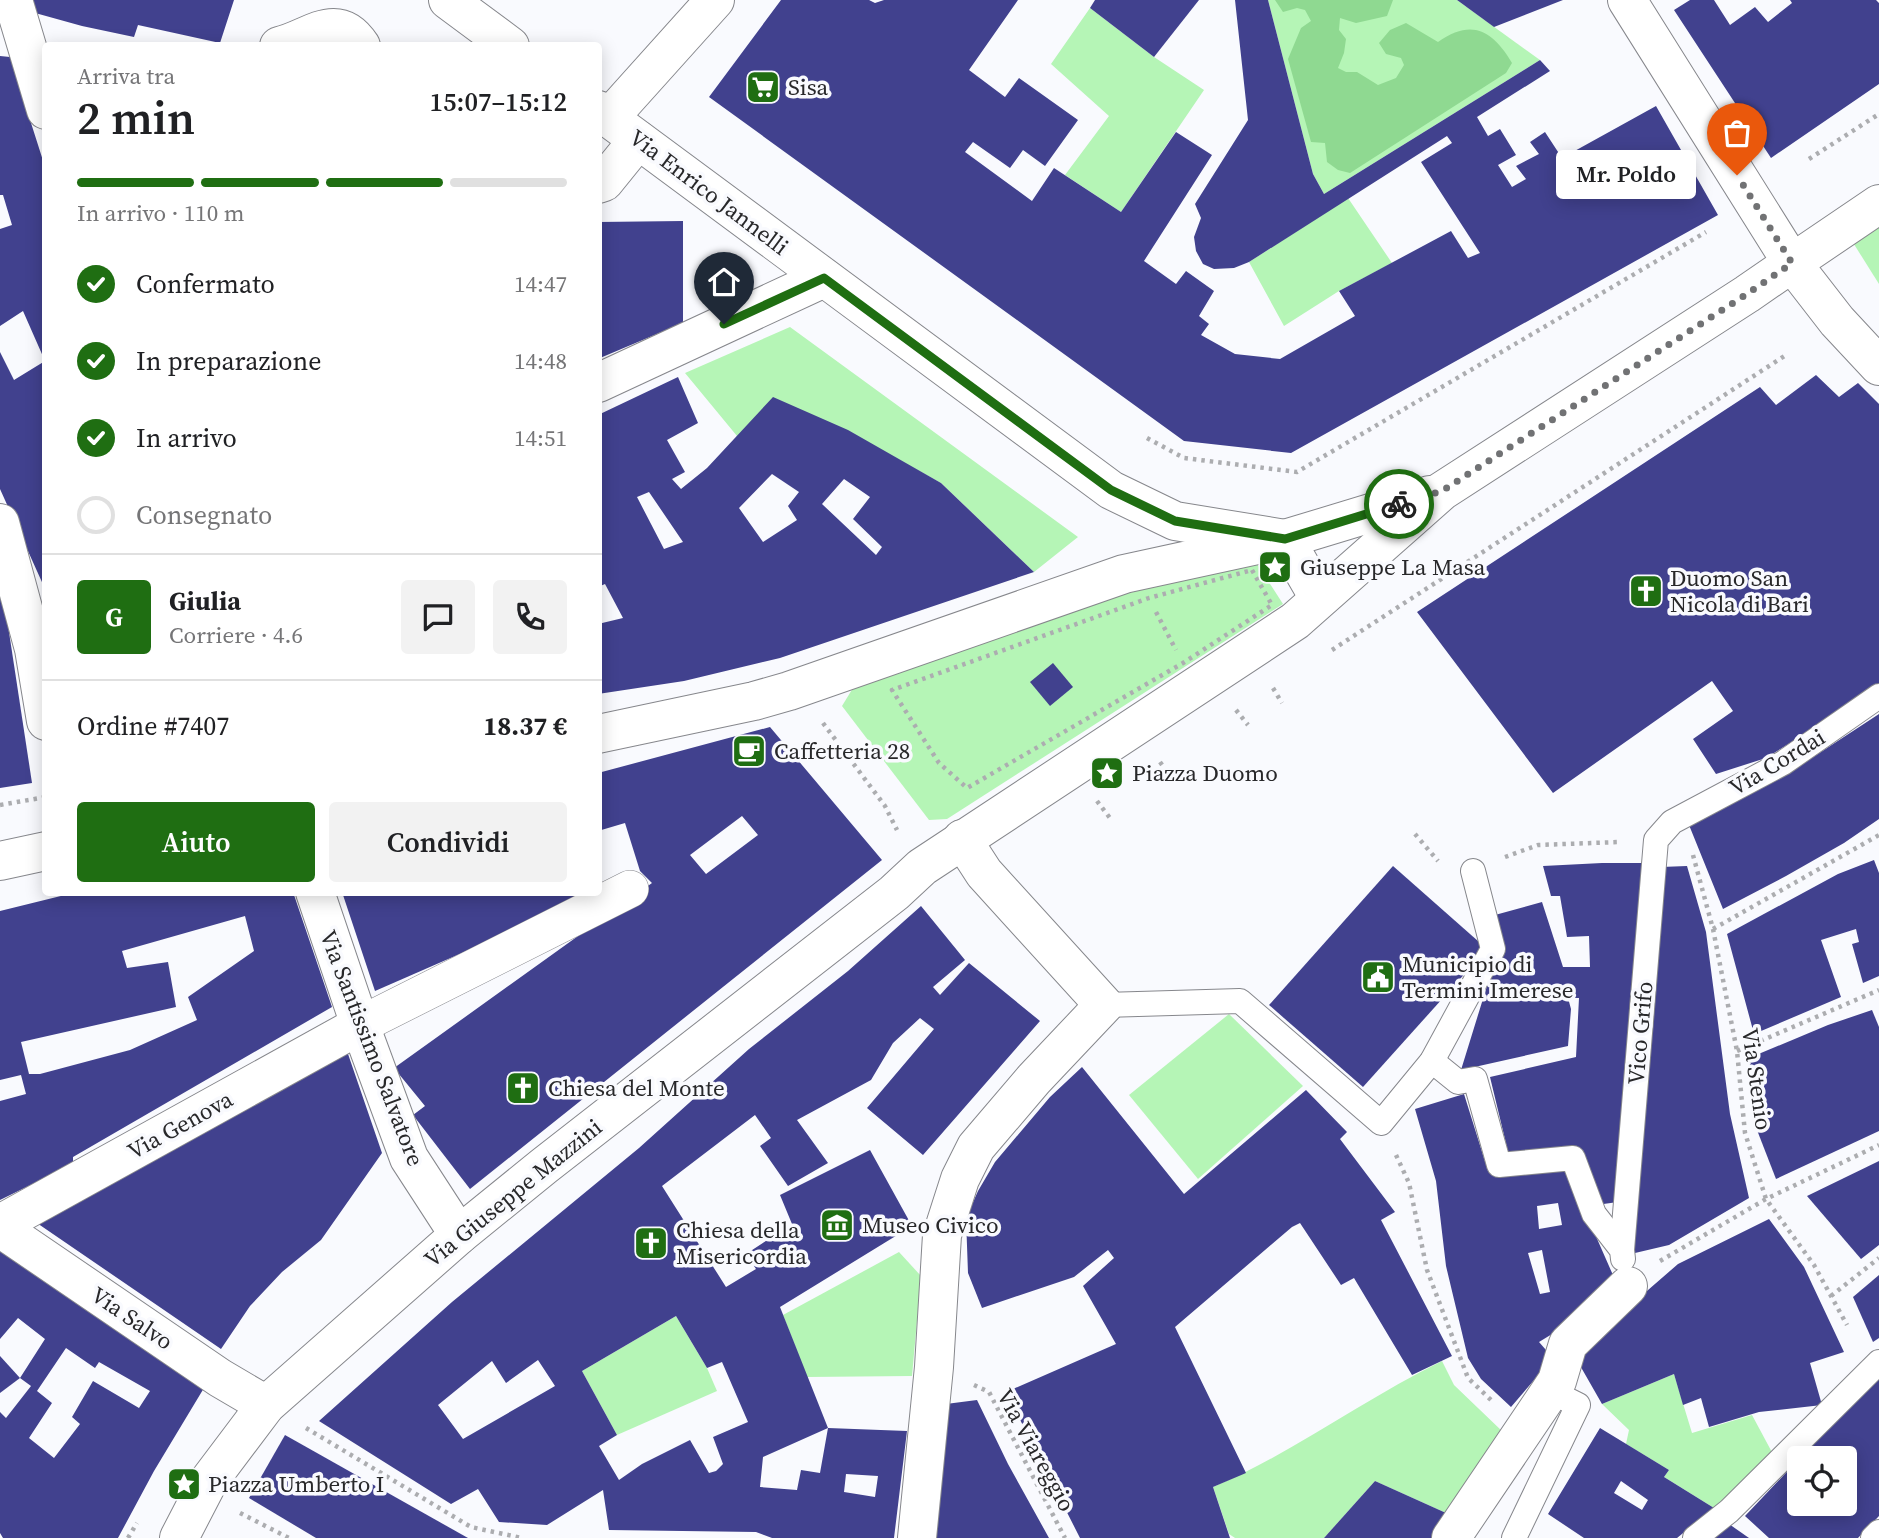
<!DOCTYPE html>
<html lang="it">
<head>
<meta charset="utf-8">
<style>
  :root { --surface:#fff; --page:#f2f2f2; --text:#202124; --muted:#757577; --line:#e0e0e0; --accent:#1f6e12 }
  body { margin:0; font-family:"Source Serif 4",serif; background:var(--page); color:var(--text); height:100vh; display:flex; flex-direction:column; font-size:26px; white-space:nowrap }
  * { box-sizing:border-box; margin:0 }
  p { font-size:23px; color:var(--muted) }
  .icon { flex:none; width:38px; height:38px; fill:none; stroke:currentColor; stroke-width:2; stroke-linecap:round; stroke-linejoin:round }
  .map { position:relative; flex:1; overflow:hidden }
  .panel { position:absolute; left:42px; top:42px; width:560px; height:854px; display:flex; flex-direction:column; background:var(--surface); border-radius:7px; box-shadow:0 4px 18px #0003 }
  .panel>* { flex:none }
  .tools { position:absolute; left:1787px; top:1446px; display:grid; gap:14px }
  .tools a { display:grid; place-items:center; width:70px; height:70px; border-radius:7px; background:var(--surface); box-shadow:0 4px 18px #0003; font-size:35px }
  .pin { position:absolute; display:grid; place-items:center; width:60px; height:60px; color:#fff; margin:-72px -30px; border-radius:50% 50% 50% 0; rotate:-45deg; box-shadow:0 0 7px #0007 }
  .pin .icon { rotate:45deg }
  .courier { position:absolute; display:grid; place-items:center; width:70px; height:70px; margin:-35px; border:5px solid #1f6e12; border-radius:50%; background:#fff; color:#222; box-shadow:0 2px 9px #0007 }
  .bubble { position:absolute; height:49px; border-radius:7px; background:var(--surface); box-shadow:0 4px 18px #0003; font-size:23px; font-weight:600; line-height:49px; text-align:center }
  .head em { font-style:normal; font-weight:600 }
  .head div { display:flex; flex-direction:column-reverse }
  .head { display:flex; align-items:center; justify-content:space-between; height:119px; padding:0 35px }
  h1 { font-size:46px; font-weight:600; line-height:52px }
  .bar { display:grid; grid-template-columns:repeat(4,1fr); gap:10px 7px; align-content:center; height:84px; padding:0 35px }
  .bar i { height:9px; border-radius:5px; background:var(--line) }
  .bar .selected { background:var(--accent) }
  .bar p { grid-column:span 4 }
  .line { display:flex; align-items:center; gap:18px; padding:0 35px; border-top:2px solid var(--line) }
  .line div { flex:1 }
  .round { display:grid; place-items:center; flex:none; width:74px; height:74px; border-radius:7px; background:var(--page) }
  ol { padding:0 35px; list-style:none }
  li { display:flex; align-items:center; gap:21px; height:77px }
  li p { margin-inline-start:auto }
  li .icon { padding:7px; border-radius:50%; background:var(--accent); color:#fff; stroke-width:4 }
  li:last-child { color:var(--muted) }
  li i { width:38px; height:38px; border:4px solid var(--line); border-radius:50% }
  .button { display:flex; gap:14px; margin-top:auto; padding:14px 35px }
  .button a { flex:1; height:80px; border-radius:7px; background:var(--accent); color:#fff; font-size:28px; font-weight:600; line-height:80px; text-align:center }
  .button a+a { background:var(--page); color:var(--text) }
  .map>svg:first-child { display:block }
</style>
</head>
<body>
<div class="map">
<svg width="1879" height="1538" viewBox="0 0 1879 1538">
  <rect width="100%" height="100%" fill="#f9fafe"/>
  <!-- green -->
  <g fill="#b5f5b6">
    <path d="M1268,0h189l83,60 -216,134 -11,-20z"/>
    <path d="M1090,8l64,49 50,33 -83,122 -56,-37 44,-59 -58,-52z"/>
    <path d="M1348,198l44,65 -53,28 -55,35 -35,-64z"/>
    <path d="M1879,224v60l-27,-43z"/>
    <path d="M790,327l288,210 -44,35 -93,-89 -91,-50 -113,3 -52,-63z"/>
    <path d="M1256,562l27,42 -336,215 -18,1 -87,-114 11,-18 282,-100z"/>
    <path d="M1229,1014l74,72 -105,93 -69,-84z"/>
    <path d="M899,1252l22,24 -9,100 -105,1 -24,-62z"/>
    <path d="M676,1316l31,52 10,23 -100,44 -35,-64z"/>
    <path d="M1442,1361l12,24 49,47 -57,81 -71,-32 -51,57h-89l-6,-4 -16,-47c80,-34 151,-88 229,-126z"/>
    <path d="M1674,1374l18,59 60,-18 22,41 -60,52 -50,-31 5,-7 -43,-26 3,-14 -27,-26z"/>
  </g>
  <!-- forest -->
  <path fill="#8fd991" d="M1275,0h118l-6,16 -31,7 -16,-5 -1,12 7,9 -2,14 -6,15 8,4h11l21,13 18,-7 8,-13 -3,-7 -15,-4 -7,-11 11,-13 16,-7 32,19c33,-23 54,-13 74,21l-6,10 -156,100 -12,-3 -11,-8 -2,-19 -14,-1 -23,-83 13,-31 10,-7 -6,-11 -8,-2 -14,4z"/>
  <!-- building -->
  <g fill="#41418e" fill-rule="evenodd">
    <path d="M25,0h209l-14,43 -82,-18 -4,12 -52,-11 -54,-15z"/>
    <path d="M781,0h88l6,3 9,-3h134l-49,70 36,27 14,-19 59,42 -33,46 -22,-16 -13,18 -37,-26 -8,10 67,49 22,-33 67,44 55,-80 36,23 -68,106 32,23 10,-13 28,20 -15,25 10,8 -8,11 34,19 45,5 75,-43 -16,-25 112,-60 17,27 12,-5 -59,-91 31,-19 -5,-7 -198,126 -15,6 -20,1 -11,-5 -7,-13 -2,-14 7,-19 -6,-14 53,-84 -13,-120h33l45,174 11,20 216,-134 10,11 -73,46 11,19 12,-7 16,26 -18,10 14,22 14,-8 -10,-13 23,-12 -9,-12 15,-10 17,26 94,-52 62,109 -427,238 -107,-12 -475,-344z"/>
    <path d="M1095,0h104l-45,57 -64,-49z"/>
    <path d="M1457,0h106l-69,27z"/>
    <path d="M1690,0h24l16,25 25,-18 13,15 24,-19 -2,-3h86l3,3v81l-108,74 -97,-148z"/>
    <path d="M0,56l10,1 36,113v421l-46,-102v-137l14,28 31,-19 -22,-50 -23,15v-97l12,-4 -9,-30h-3z"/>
    <path d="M683,221v102l-83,35 -2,-136z"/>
    <path d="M1816,375l23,22 19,-14 21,21v279l-32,24 -81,51 -50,16 -23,-35 40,-28 -21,-30 -159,112 -136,-181 343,-225 16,18z"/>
    <path d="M678,377l20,46 -31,17 18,32 -13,7 9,10 26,-21 66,-71 75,33 93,53 93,89 -254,86 -96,23 -86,13v-70l25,-6 -18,-34 -7,3v-172zM772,474l27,18 -11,14 9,14 -34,22 -24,-34zM844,479l26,18 -17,22 29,28 -6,8 -54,-51zM649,492l34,50 -19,7 -27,-52z"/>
    <path d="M0,573l32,210 -32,5z"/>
    <path d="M1053,663l20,24 -23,19 -20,-24z"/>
    <path d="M1879,714v105l-35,24 -58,33 -63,33 -34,-84 106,-56z"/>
    <path d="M770,727l112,133 -412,329 -57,-74 12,-9 -31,-38 258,-185 -12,-12 -15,-48 -27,8v-58zM742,816l16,19 -52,39 -16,-19z"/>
    <path d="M1874,860l5,13v103l-16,7 -11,-39 7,-2 -3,-13 -35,11 20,57 -87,37 -27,-100 111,-60z"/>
    <path d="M1602,863h41l-25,339 -22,3 -20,-54 -66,9 -20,-83 86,-20 3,-59h-11l3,11 -3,37 -107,24 38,-123 -4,-32 47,-13 21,65h27l-1,-31 -22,1 -7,-41h-9l-8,-30z"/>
    <path d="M1393,866l94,83 -124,138 -94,-82z"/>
    <path d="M1687,866l19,66 24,182 19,84 -80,47 -34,8v-48l26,-338z"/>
    <path d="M77,892h216l39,115 -259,150v7l-73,36v-99l26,-7 -5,-19 -21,5v-169zM245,916l9,35 -66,46 9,23 -67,30 -90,24h-11l-8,-32 155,-35 -8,-45 -41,6 -5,-17z"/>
    <path d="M342,892h237l2,9 -206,90z"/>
    <path d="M921,906l44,54 -32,27 7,8 29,-32 71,58 -117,134 -56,-47 67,-79 -14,-11 -27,25 -22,37 -74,40 31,43 -40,23 -28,-40 11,-8 -16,-23 -93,71 64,101 30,-18 -10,-15 46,-30 -12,-29 90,-45 42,76 -132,81 48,121 79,3 -13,107h-122l-16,-6 -147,-2 -6,-40 -56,35 -48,-3 -21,-33 -27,15 -132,-83 133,-119 187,-154 110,-99 99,-78zM676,1316l31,52 15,-6 26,60 -35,15 10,27 -7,7 -7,2 -19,-33 -48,24 -23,16 -20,-34 18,-11 -35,-64zM538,1360l17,26 -92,53 -25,-34 54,-44 14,22zM828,1428l-8,45 -19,-3 -4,20 -37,-3 3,-30zM846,1474l32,2 -3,21 -31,-5z"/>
    <path d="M1872,1010l7,17v104l-103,48 -19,-49 -8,-72 79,-33z"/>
    <path d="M347,1051l35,102 -61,87 -39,32 -32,34 -29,43 -187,-128z"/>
    <path d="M1082,1067l102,127 122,-104 41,42 -7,7 55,73 -14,8 71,136 -40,19 -58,-97 -13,7 -41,-62 -8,4 -117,100 71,146 -33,14 17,51h-150l-74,-146 110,-48 -33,-58 31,-28 -6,-8 -34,27 -92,31 -14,-35 -2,-55 12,-27 17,-29 55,-65z"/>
    <path d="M1464,1094l24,77 80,-8 12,37 36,82 -59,49 -18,11 14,16 -42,49 -30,-28 -13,-21 -22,-92 -10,-85 -21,-72zM1558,1203l4,22 -23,4 -2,-23zM1542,1250l8,42 -10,2 -12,-41z"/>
    <path d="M1879,1161v84l-18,14 -54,-63z"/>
    <path d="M1769,1219l35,48 40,85 -34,11 12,42 -63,7 -50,15 -8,-29 -18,7 -9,-31 -72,30 -24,-42 -6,-6 106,-92z"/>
    <path d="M0,1246l207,137 -53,88 -36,67h-115l-3,-5v-121l6,6 25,-32 -11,-8 25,-39 -27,-21 -18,21zM66,1348l29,20 4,-6 51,29 -11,17 -46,-27 -21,36 8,7 -26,34 -25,-20 23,-35 -15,-12z"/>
    <path d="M1879,1275v63l-6,4 -20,-45z"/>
    <path d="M0,1356l20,22 -20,15z"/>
    <path d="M1879,1375v141l-21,22h-89l-24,-22 54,-57v44h45v-45h-44z"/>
    <path d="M977,1400l31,64 41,74h-113l10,-134z"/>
    <path d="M1600,1428l69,42 -5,7 50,31 -37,30h-93l-36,-24zM1621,1481l27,19 -6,10 -28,-17z"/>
    <path d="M285,1435l183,103h-152l-67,-40z"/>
    <path d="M1375,1481l71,32 -15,25h-107z"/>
    <path d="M1729,1524l20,14h-37z"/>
  </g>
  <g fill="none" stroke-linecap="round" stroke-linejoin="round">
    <!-- service casing -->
    <g stroke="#86878c" stroke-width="26">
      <g id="service">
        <path d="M1104,1005l136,-4 141,122 51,-62 61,-112 -20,-78"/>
        <path d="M1432,1061l26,21 17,-3 24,86 74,-7 21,56 28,36 1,9"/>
        <path d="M1622,1250l34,-410 16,-18 111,-59 96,-67"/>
        <path d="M1514,1538l64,-133 -14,-7"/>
        <path d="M1695,1538l34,-27 150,-149"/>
        <path d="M1873,1538l6,-6"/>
      </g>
    </g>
    <!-- pedestrian casing -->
    <g stroke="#86878c" stroke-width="38">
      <path id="pedestrian" d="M360,1025l270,-136"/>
    </g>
    <!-- minor casing -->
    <g stroke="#86878c" stroke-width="40">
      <g id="minor">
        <path d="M13,0l33,110"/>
        <path d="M448,0l62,46"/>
        <path d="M1627,0l165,263 87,-59"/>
        <path d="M279,46c31,-7 58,-37 82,0"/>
        <path d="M598,110l513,380 64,31 110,18"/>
        <path d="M609,118l106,-118"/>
        <path d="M598,184l6,-2 34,-42"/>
        <path d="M598,383l226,-105"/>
        <path d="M0,523l34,126 12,72"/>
        <path d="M315,892l45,133 49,133 50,77"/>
        <path d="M0,1224l360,-199"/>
        <path d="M0,1228l220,150 46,27"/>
        <path d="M917,1538l17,-171 8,-132 18,-56 16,-32 58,-68 70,-74 -120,-132 -22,-34"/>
        <path d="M1451,1538l106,-157 11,-37 60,-58"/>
      </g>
    </g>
    <!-- tertiary casing -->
    <g stroke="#86878c" stroke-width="40">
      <g id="tertiary">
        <path d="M1285,539l34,59"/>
        <path d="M598,734l156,-33 35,-10 335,-117 161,-35 145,-44"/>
        <path d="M0,861l46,-10"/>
        <path d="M179,1538l29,-56 58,-77 193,-170 85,-69 350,-273 28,-26 373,-246 147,-130 305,-197 45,-31 45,58 42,45"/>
      </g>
    </g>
    <!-- path -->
    <g stroke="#acadb0" stroke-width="4.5" stroke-dasharray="3.5 5" stroke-linecap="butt">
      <path d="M1809,159l70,-45"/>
      <path d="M1147,438l37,20 113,14 409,-240"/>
      <path d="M1252,570l20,35 -89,58 -216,125 -28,-25 -47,-73 257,-92z"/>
      <path d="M1156,612l20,38"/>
      <path d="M1332,650l454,-295"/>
      <path d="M1273,688l9,15"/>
      <path d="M1236,710l12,15"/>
      <path d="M823,723l62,83 12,24"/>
      <path d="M1160,762l11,15"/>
      <path d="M1097,801l13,17"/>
      <path d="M0,805l46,-8"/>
      <path d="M1415,834l23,27"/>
      <path d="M1693,855l20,74 24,122 8,82 21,66 48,66 33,60"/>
      <path d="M1505,857l33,-12 82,-3"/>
      <path d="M1713,929l166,-94"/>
      <path d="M1737,1051l142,-61"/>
      <path d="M1396,1155l13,28 18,87 41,108 24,23"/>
      <path d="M1660,1261l106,-62 113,-54"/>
      <path d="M1831,1296l48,-38"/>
      <path d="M974,1385l15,7 76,146"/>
      <path d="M306,1428l165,99 51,11"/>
      <path d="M240,1513l49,25"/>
      <path d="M128,1538l9,-15"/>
    </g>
    <!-- service -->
    <use href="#service" stroke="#fff" stroke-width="24"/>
    <!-- pedestrian -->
    <use href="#pedestrian" stroke="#fff" stroke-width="37"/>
    <!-- minor -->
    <use href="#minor" stroke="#fff" stroke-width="38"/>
    <!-- tertiary -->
    <use href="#tertiary" stroke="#fff" stroke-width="38"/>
  </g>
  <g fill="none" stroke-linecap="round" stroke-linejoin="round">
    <!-- done -->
    <path stroke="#717274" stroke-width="7" stroke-dasharray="0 12.6" d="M1399,504l43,-13 305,-197 45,-31 -55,-88"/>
    <!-- route -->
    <path stroke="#1f6e12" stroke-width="9" d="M724,324l100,-46 287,212 64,31 110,18 114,-35"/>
  </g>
  <!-- icons -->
  <defs>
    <g id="supermarket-square" transform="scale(1.75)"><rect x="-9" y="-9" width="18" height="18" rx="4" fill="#1f6e12" stroke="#f9fafe"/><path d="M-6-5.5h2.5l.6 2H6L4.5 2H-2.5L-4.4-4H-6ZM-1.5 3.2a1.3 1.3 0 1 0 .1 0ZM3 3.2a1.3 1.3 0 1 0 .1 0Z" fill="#fff"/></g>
    <g id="sight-square" transform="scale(1.75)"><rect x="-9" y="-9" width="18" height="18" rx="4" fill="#1f6e12" stroke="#f9fafe"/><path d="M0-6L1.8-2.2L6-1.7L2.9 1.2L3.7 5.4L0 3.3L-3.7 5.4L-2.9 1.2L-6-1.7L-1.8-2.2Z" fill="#fff"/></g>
    <g id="church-square" transform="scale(1.75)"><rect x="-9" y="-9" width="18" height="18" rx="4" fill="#1f6e12" stroke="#f9fafe"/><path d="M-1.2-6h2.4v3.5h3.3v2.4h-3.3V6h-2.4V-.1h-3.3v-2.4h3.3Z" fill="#fff"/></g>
    <g id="cafe-square" transform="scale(1.75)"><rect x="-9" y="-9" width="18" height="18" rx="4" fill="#1f6e12" stroke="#f9fafe"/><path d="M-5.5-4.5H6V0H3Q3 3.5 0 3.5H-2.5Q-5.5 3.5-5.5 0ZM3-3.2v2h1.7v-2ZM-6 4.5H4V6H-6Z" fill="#fff"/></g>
    <g id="civic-square" transform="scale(1.75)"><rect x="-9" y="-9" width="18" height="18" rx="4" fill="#1f6e12" stroke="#f9fafe"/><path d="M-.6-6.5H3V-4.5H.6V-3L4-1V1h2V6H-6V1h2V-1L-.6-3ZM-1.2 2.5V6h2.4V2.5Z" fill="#fff"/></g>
    <g id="museum-square" transform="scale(1.75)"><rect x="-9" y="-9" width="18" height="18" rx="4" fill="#1f6e12" stroke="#f9fafe"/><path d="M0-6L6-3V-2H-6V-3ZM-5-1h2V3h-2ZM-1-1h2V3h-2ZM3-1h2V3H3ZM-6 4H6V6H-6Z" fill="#fff"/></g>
  </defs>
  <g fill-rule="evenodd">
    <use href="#supermarket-square" x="763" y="87"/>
    <use href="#sight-square" x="1275" y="567"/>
    <use href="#church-square" x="1646" y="591"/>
    <use href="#cafe-square" x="749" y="751"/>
    <use href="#sight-square" x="1107" y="773"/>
    <use href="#civic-square" x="1378" y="977"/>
    <use href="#church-square" x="523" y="1088"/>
    <use href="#museum-square" x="837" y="1225"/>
    <use href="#church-square" x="651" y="1243"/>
    <use href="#sight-square" x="184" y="1484"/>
  </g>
  <g text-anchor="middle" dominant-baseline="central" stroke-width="7" stroke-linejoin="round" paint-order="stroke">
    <!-- poi labels -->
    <g font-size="23" fill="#28282a" stroke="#f9fafe" text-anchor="start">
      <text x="788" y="87">Sisa</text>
      <text x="1300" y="567">Giuseppe La Masa</text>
      <text x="1670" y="578">Duomo San<tspan x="1670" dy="26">Nicola di Bari</tspan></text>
      <text x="774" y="751">Caffetteria 28</text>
      <text x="1132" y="773">Piazza Duomo</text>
      <text x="1402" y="964">Municipio di<tspan x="1402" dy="26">Termini Imerese</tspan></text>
      <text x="548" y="1088">Chiesa del Monte</text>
      <text x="862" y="1225">Museo Civico</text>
      <text x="676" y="1230">Chiesa della<tspan x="676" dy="26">Misericordia</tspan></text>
      <text x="208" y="1484">Piazza Umberto I</text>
    </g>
    <!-- street labels -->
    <g font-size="23" fill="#28282a" stroke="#f9fafe">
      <text transform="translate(709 192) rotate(37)">Via Enrico Jannelli</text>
      <text transform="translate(1777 762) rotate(-31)">Via Cordai</text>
      <text transform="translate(1640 1033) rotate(-85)">Vico Grifo</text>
      <text transform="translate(372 1048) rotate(69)">Via Santissimo Salvatore</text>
      <text transform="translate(1757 1079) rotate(82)">Via Stenio</text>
      <text transform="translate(180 1125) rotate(-29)">Via Genova</text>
      <text transform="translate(513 1193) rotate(-39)">Via Giuseppe Mazzini</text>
      <text transform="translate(132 1318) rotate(34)">Via Salvo</text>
      <text transform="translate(1036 1450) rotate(61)">Via Viareggio</text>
    </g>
  </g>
</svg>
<div class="tools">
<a><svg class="icon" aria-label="locate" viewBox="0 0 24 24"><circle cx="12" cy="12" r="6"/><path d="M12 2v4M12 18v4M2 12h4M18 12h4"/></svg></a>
</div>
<div class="pin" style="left:1737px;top:175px;background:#ea580c"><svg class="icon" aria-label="bag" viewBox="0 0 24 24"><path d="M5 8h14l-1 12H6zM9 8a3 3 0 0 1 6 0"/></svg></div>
<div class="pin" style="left:724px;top:324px;background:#1f2937"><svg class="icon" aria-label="home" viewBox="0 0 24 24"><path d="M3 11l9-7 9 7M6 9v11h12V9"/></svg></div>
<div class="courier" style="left:1399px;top:504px"><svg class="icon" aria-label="bike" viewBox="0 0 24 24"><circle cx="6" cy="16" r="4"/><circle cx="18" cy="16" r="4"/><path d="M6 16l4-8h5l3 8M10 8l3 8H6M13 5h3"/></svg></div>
<div class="bubble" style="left:1556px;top:150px;width:140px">Mr. Poldo</div>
<section class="panel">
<div class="head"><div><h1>2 min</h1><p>Arriva tra</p></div><em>15:07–15:12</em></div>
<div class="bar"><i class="selected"></i><i class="selected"></i><i class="selected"></i><i></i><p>In arrivo · 110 m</p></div>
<ol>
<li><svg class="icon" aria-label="check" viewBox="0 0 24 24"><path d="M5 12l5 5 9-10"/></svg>Confermato<p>14:47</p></li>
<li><svg class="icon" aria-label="check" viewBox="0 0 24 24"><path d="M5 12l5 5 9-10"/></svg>In preparazione<p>14:48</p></li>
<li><svg class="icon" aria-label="check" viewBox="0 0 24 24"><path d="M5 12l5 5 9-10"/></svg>In arrivo<p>14:51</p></li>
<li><i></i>Consegnato</li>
</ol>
<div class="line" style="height:126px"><b class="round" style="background:var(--accent);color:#fff">G</b><div><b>Giulia</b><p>Corriere · 4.6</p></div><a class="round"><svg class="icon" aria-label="chat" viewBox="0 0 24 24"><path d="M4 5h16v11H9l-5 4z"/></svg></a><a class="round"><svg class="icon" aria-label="phone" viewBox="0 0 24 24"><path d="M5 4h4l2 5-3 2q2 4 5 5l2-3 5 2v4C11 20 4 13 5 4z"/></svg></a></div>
<div class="line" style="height:91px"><div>Ordine #7407</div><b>18.37 €</b></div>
<div class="button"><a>Aiuto</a><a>Condividi</a></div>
</section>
</div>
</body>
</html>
